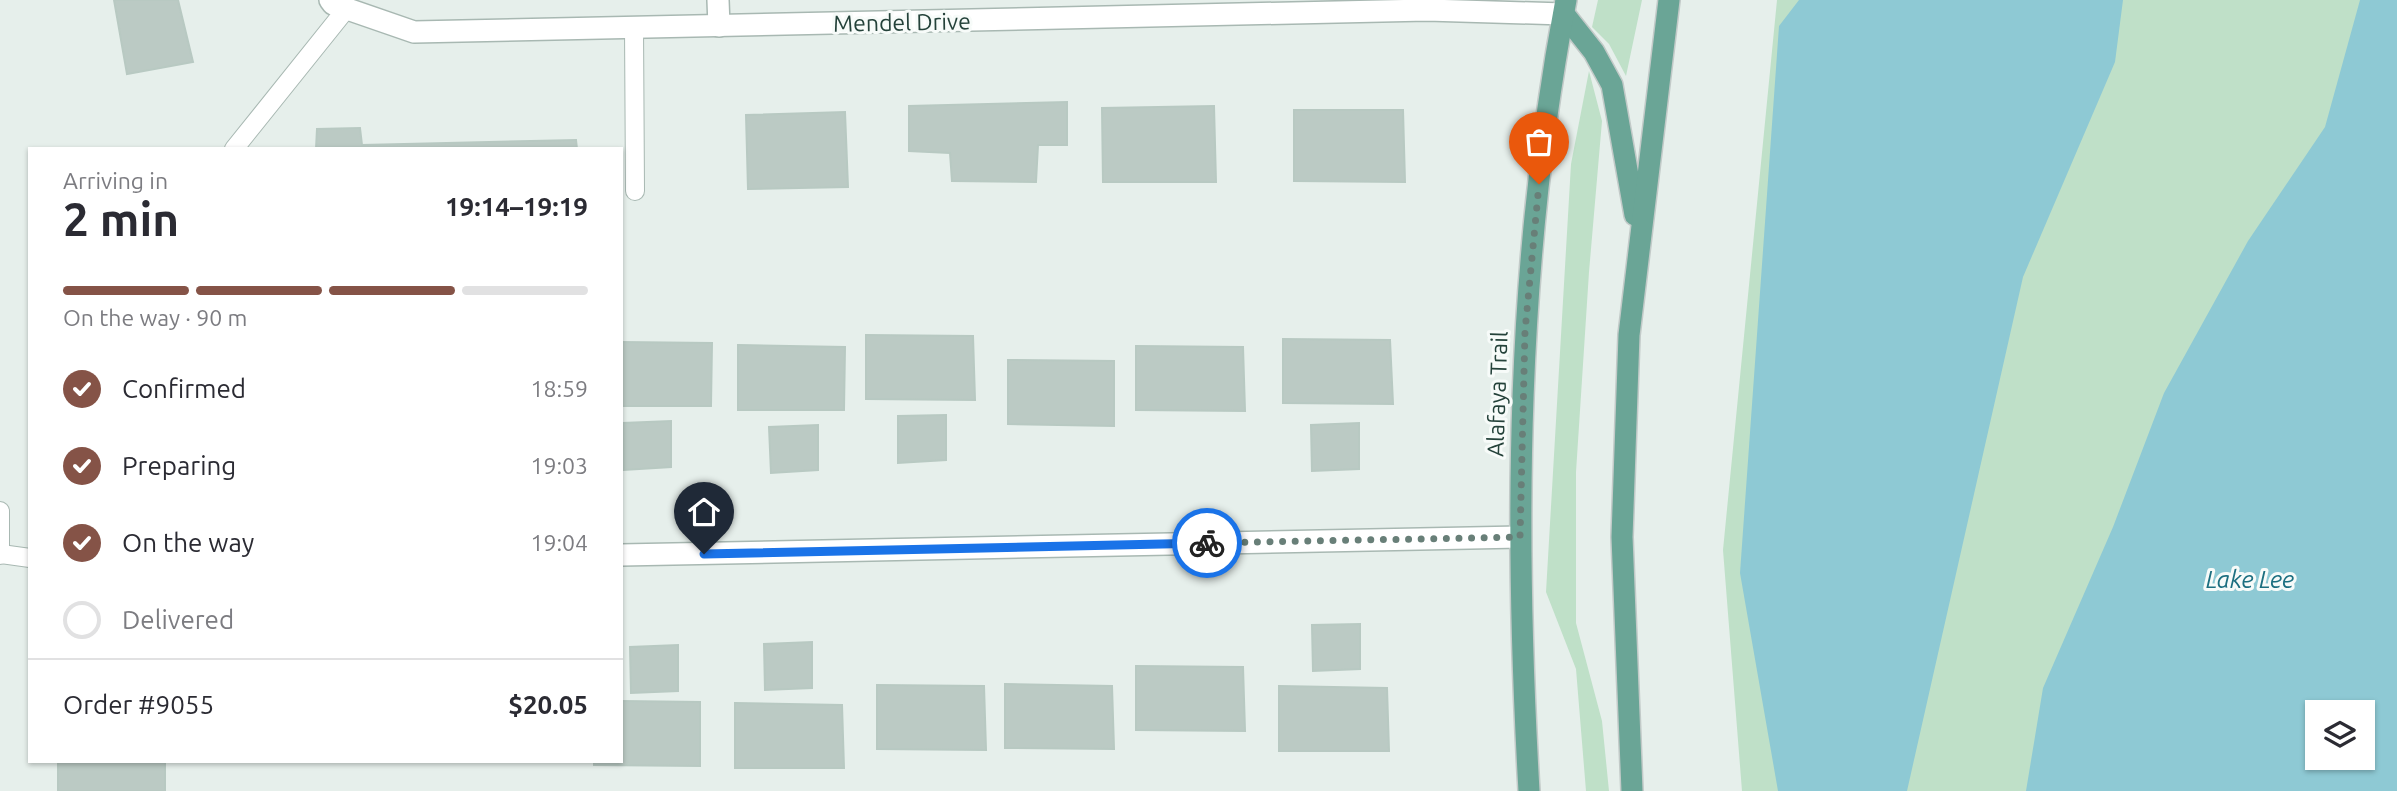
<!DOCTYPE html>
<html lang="en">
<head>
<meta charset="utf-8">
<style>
  :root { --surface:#fff; --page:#f2f2f3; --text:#2b2b33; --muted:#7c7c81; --line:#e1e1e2; --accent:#855347 }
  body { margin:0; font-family:Ubuntu,sans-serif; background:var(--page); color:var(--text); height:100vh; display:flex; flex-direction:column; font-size:26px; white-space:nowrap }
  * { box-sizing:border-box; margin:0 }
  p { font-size:23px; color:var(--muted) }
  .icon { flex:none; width:38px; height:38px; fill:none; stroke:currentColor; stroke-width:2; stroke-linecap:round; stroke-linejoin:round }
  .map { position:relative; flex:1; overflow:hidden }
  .side { position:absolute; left:28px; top:147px; width:595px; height:616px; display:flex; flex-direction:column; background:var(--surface); border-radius:0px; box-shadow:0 2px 5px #0004 }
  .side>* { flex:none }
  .fabs { position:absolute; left:2305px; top:700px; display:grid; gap:14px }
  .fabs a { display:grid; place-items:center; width:70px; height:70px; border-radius:0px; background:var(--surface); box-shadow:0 2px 5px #0004; font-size:35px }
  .pin { position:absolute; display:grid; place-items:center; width:60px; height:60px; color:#fff; margin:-72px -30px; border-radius:50% 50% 50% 0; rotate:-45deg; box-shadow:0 0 7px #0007 }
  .pin .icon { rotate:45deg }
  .courier { position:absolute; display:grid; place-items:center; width:70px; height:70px; margin:-35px; border:5px solid #1a73e8; border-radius:50%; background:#fff; color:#222; box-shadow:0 2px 9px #0007 }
  .headline em { font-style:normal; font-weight:600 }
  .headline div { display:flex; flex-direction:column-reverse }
  .headline { display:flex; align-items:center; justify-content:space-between; height:119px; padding:0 35px }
  h1 { font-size:46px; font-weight:600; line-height:52px }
  .bar { display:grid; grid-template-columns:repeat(4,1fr); gap:10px 7px; align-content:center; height:84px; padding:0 35px }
  .bar i { height:9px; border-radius:5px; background:var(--line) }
  .bar .on { background:var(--accent) }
  .bar p { grid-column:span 4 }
  .line { display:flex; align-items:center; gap:18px; padding:0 35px; border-top:2px solid var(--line) }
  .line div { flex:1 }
  ol { padding:0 35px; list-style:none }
  li { display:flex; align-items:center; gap:21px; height:77px }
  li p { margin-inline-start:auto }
  li .icon { padding:7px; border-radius:50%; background:var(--accent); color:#fff; stroke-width:4 }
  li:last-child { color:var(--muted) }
  li i { width:38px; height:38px; border:4px solid var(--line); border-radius:50% }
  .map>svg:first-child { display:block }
</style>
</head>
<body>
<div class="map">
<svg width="2397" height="791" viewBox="0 0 2397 791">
  <rect width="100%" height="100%" fill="#e6efeb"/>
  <!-- green -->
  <g fill="#bfe0c8" fill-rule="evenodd">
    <path d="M1598,0h44l-16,76 -17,-32 -17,-17z"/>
    <path d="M1777,0h620v791h-655l-19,-241zM2317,712h45v46h-45z"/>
    <path d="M1589,71l13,50 -13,151 -13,200v151l26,98 7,70h-23l-10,-122 -30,-77 25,-428z"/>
  </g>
  <!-- water -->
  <g fill="#8ec9d4" fill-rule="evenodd">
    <path d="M1799,0h324l-8,62 -92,215 -116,514h-129l-38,-218 39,-547z"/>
    <path d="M2360,0h37v791h-371l17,-103 70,-161 51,-134 84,-152 77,-114zM2317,712h45v46h-45z"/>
  </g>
  <!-- building -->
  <g fill="#bbcac4" stroke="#b8c9c2" stroke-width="2">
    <path d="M114,0h64l15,62 -66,12z"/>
    <path d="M1067,102v43h-29l-2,37 -84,-1 -2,-28 -41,-2v-45z"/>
    <path d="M1214,106l2,76h-113l-1,-74z"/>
    <path d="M1294,110h109l2,72 -111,-1z"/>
    <path d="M845,112l3,75 -100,2 -2,-74z"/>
    <path d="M360,128l2,17 214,-5 1,9h-261l1,-20z"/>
    <path d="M866,335l107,1 2,64 -109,-1z"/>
    <path d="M1283,339l107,1 3,64 -110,-1z"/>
    <path d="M621,342l91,1 -1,63h-90z"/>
    <path d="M738,345l107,2 -1,63h-106z"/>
    <path d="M1136,346l107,1 2,64 -109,-1z"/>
    <path d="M1008,360l106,1v65l-106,-2z"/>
    <path d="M946,415v45l-48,3v-47z"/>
    <path d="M671,421v46l-47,3 -1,-47z"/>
    <path d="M1359,423v46l-47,2 -1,-46z"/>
    <path d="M818,425v45l-47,3 -2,-46z"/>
    <path d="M1360,624v45l-47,2 -1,-46z"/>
    <path d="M812,642v46l-47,2 -1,-46z"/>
    <path d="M678,645v46l-47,2 -1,-46z"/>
    <path d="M1136,666l107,1 2,64 -109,-1z"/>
    <path d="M1005,684l107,2 2,63 -109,-1z"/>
    <path d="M877,685l107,1 2,64 -109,-1z"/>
    <path d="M1279,686l108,2 2,63h-110z"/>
    <path d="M621,701l79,1v64l-106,-1v-4h27z"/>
    <path d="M735,703l107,2 2,63h-109z"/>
    <rect x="58" y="761" width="107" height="30"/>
  </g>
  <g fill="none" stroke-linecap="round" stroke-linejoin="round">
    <!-- lane casing -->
    <g stroke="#a8b8b2" stroke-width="20">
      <g id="lane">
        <path d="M634,27l1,164"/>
        <path d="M234,149l113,-141"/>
        <path d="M0,511v44"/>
        <path d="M1,554l29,4"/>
      </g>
    </g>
    <!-- street casing -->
    <g stroke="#a8b8b2" stroke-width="24">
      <g id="street">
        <path d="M330,0l3,4 81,28 1013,-22 137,4"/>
        <path d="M718,0l1,26"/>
        <path d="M621,555l899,-18"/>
      </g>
    </g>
    <!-- primary casing -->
    <g stroke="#c2cac8" stroke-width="24">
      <g id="primary">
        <path d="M1564,14l30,38 18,33 23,130"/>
        <path d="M1529,791c-15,-264 -13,-530 37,-791"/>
        <path d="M1632,791l-10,-254 7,-202 40,-335"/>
      </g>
    </g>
    <!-- lane -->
    <use href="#lane" stroke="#fff" stroke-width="18"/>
    <!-- street -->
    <use href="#street" stroke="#fff" stroke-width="21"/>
    <!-- primary -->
    <use href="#primary" stroke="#6aa596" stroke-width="21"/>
  </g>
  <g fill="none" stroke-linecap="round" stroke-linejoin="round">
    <!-- done -->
    <path stroke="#687f78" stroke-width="7" stroke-dasharray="0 12.6" d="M1207,543l313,-6 5,-206 14,-147"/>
    <!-- route -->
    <path stroke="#1a73e8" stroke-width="9" d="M704,554l503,-11"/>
  </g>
  <g text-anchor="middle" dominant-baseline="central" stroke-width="6" stroke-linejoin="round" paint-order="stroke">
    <!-- street labels -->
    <g font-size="23" fill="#24423a" stroke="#f7fbf9">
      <text transform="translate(902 22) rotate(-1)">Mendel Drive</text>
      <text transform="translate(1497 394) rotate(-88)">Alafaya Trail</text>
    </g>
    <!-- water labels -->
    <g font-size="24" font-style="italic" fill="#1c6f80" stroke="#f7fbf9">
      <text x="2250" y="579">Lake Lee</text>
    </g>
  </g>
</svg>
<div class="fabs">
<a><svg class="icon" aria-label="layers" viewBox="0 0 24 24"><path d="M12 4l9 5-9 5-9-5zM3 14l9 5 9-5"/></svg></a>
</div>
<div class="pin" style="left:1539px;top:184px;background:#ea580c"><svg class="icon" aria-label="bag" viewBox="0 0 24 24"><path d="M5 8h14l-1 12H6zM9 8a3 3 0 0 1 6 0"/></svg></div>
<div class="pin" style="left:704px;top:554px;background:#1f2937"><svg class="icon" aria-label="home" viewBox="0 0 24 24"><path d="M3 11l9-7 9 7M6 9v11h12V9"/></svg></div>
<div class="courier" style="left:1207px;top:543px"><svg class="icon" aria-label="bike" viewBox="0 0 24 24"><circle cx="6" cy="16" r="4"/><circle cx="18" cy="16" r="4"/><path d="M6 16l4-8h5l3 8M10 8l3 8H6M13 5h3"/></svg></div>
<section class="side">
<div class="headline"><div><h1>2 min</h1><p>Arriving in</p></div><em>19:14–19:19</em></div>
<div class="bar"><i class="on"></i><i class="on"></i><i class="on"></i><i></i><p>On the way · 90 m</p></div>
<ol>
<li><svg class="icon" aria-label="check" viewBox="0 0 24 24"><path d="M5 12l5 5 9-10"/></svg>Confirmed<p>18:59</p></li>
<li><svg class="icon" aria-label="check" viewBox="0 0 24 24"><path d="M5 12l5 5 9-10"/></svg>Preparing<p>19:03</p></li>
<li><svg class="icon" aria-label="check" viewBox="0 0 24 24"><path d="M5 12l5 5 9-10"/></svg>On the way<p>19:04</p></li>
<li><i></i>Delivered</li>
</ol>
<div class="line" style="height:91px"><div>Order #9055</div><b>$20.05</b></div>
</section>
</div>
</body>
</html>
